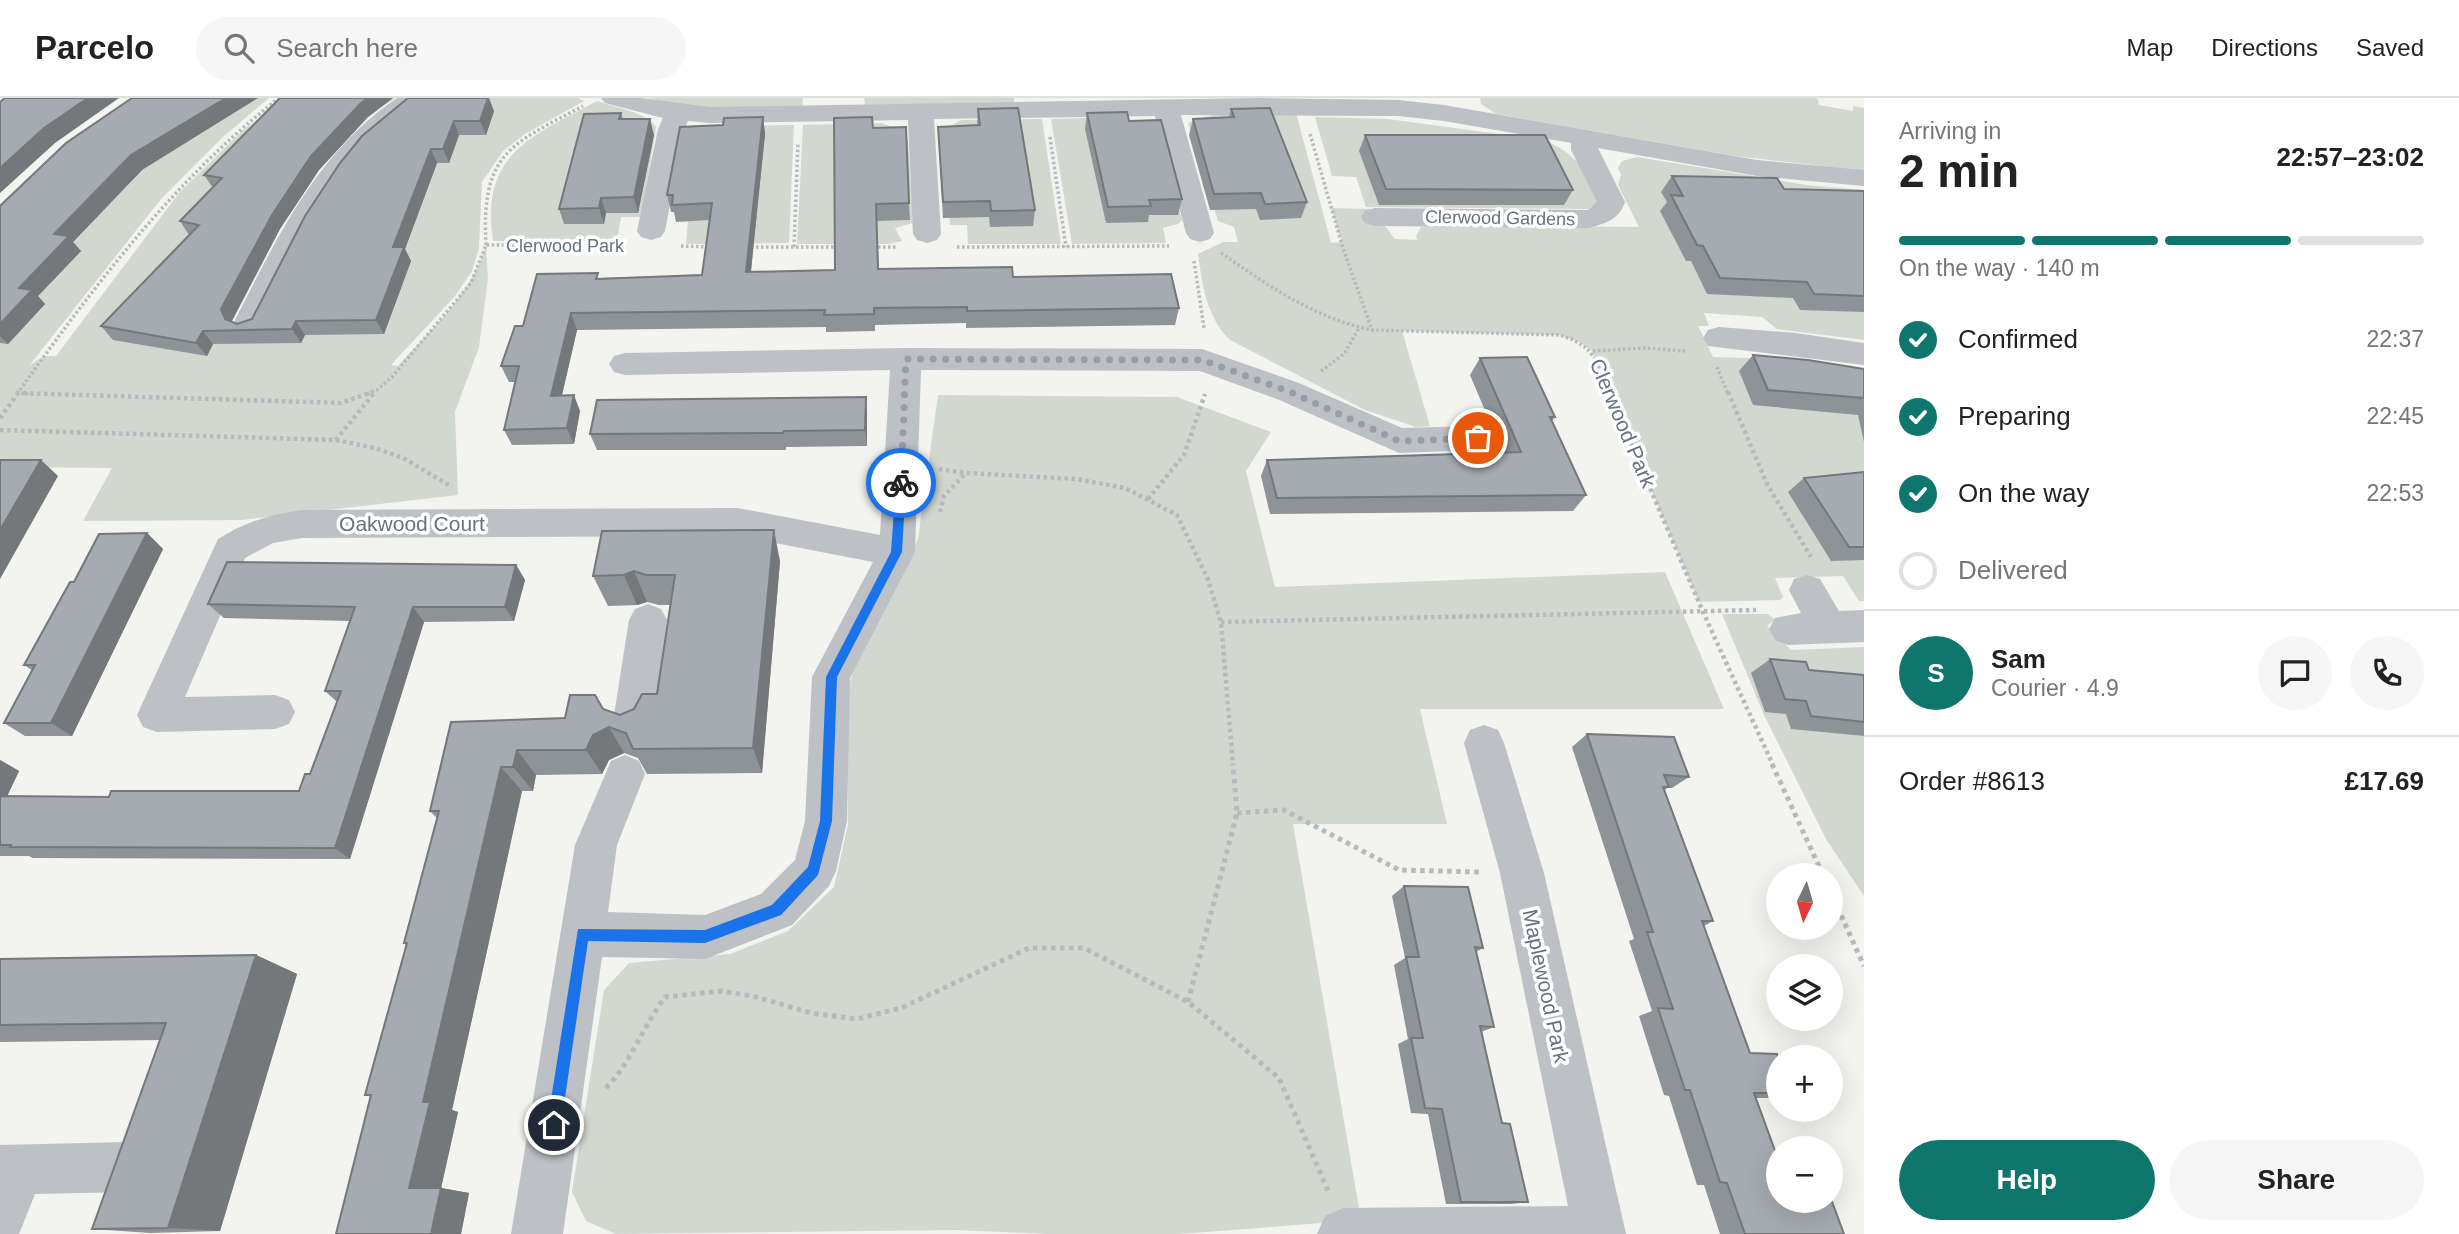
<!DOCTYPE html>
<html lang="en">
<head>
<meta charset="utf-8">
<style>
  :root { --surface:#fff; --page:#f6f6f6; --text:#222; --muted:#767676; --line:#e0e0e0; --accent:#0f766e }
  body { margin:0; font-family:Helvetica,sans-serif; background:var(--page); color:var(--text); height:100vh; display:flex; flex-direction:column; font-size:26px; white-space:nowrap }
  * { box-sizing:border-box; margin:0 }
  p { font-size:23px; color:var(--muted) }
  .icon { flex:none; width:38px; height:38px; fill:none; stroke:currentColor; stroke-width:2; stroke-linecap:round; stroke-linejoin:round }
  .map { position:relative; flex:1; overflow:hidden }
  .drawer { display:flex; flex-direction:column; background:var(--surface); width:595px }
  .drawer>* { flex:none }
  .needle { width:46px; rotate:185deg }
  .fabs { position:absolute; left:1766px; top:765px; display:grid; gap:14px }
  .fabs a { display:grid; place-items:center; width:77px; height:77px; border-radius:50%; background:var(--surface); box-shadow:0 7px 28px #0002; font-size:35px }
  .pin { position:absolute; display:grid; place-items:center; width:60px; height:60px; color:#fff; margin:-30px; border:4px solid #fff; border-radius:50%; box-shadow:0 2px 7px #0007 }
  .courier { position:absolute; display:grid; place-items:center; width:70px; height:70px; margin:-35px; border:5px solid #1a73e8; border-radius:50%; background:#fff; color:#222; box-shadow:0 2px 9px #0007 }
  .head em { font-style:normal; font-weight:700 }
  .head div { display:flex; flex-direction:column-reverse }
  .head { display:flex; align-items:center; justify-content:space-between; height:119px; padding:0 35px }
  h1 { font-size:46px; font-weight:700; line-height:52px }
  .bar { display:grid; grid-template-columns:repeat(4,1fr); gap:10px 7px; align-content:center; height:84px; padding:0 35px }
  .bar i { height:9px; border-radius:5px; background:var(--line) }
  .bar .on { background:var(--accent) }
  .bar p { grid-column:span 4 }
  .line { display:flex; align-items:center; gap:18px; padding:0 35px; border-top:2px solid var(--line) }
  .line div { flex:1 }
  .round { display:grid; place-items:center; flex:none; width:74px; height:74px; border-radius:37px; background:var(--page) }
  ol { padding:0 35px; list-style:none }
  li { display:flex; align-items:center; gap:21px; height:77px }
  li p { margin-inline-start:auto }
  li .icon { padding:7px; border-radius:50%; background:var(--accent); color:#fff; stroke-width:4 }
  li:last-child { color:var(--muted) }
  li i { width:38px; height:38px; border:4px solid var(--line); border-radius:50% }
  .action { display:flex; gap:14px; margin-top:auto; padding:14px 35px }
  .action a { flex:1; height:80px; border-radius:42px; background:var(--accent); color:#fff; font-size:28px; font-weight:700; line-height:80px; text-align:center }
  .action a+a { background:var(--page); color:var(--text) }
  header { display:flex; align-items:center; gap:42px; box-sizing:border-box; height:98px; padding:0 35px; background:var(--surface); border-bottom:2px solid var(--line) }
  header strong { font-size:33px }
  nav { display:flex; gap:38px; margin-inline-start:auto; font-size:24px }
  .search { width:490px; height:63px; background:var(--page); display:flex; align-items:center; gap:18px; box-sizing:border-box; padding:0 24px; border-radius:38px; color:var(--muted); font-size:26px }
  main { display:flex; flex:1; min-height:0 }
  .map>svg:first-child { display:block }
</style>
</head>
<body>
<header>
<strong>Parcelo</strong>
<div class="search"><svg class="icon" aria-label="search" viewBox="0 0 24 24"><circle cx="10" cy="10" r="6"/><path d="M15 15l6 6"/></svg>Search here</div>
<nav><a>Map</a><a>Directions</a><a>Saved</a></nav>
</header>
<main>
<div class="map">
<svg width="1864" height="1136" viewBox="0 0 1864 1136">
  <rect width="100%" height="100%" fill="#f3f3f0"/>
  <!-- green -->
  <g fill="#d2d8d0">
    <path d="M164,0h105l-45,38 -63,63 -132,167 14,-10h13l123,-163 63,-62 45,-33h108l-40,27 -44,46 -94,164h41l178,-237h142l6,3 -59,33 -22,17 -21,31 -3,66 -7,23 -17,25 -64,69 7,1c33,-37 74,-72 88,-121l2,34 -9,68 -24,65 3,83 -217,25 -158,1 29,-53 -112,-1v-226z"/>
    <path d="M648,0h155l-1,9c-52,1 -102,5 -154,-9z"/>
    <path d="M864,0h150v5l-149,2z"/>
    <path d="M1480,0h334l4,1 1,6 34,6v-5l11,2v63l-129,-15 -239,-42 -15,-10z"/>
    <path d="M597,3c17,6 49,11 59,26l-14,90h-21l-4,24h-124c-13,-88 38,-104 104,-140z"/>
    <path d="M1296,15l35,130 11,-1 -11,-34 41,1 6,15 7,2 10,13 22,1 -1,-4 5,-9 16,-2 202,2 -21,-42 3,-10 -3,-7 4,-7 15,-4 170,28 57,5v150l-87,-11 -15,-12 -58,-4 5,13h-11l15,31 71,2 80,11v231h-5l-16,-25 -68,2 8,19 -3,3 -81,2 -107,-251 -12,-9 -21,-7 -157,-4 28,95 -14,1 -51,-17 -135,-70c-23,-22 -28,-55 -32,-86l25,-12h15l-4,-15 -16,-6 -30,-98 24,-8z"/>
    <path d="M1117,19l31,7 23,56 11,40 -4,4 -15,4 3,15 -94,1 -21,-125z"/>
    <path d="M1315,19l73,2 154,21c35,12 42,31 59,61l-13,8 -222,-2 -10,-30 -24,-1z"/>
    <path d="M1042,21l19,125h-93l-1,-19h-17l-8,-83 4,-13 15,-9z"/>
    <path d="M881,25l18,6 9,11 5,83 -18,5 7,13 -14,3h-91l6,-119z"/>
    <path d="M794,27l-5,118 -103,1 2,-23 37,-95z"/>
    <path d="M938,297l239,2 94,35 -25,39 29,116 390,-15 59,137h-304l27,115h-154l68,396 -181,14h-131l-93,-4 -340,4 -30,-13 -14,-29 32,-202 25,-27 101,-9 58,-23 46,-44 14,-63 -1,-129 12,-50 38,-59 21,-47z"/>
    <path d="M1722,516h46l7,6 -8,6 24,24 73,-3v249l-38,-57 -62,-124z"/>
  </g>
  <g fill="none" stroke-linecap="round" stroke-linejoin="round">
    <!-- path-far2 -->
    <g stroke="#b7b9bc" stroke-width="3.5" stroke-dasharray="2.5 2.5" stroke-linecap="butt">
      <path d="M1310,36l33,114 29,82"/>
      <path d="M1050,39l16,110"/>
      <path d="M486,147c-5,-91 23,-100 97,-139"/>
      <path d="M681,148l30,1"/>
      <path d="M751,149h89"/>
      <path d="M794,149l4,-104"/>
      <path d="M873,149h23"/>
      <path d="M957,149l212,-1"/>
      <path d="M1221,155c48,33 93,65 151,77l187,5c36,10 38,27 51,59"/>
      <path d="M1194,163l10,67"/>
      <path d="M1593,253l52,-3 40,3"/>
      <path d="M1717,269l11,27"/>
      <path d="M1321,273l23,-17 15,-26"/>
      <path d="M16,295l19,1"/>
      <path d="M17,296c77,-108 158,-215 262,-296"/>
      <path d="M367,296l10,-4 15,-13 79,-94 15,-38 137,1"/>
    </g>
    <!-- path-far1 -->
    <g stroke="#b7b9bc" stroke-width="4.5" stroke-dasharray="3.5 3.5" stroke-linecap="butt">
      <path d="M1609,294l94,220 70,153"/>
      <path d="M1728,294l39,92 44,73"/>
      <path d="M16,295l325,10 31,-11"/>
      <path d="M0,320l19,-26"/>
      <path d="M0,332l336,10 38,-47"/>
      <path d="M336,342l39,8 30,11 47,28"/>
      <path d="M939,371l26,4"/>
      <path d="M1148,401l36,-44 21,-61"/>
      <path d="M940,414l4,-16 22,-23 110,6 49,9 52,27 30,62 14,45 12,143"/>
      <path d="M1221,524l535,-12"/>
    </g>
    <!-- path -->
    <g stroke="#b7b9bc" stroke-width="5" stroke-dasharray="4.5 4.5" stroke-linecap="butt">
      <path d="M1772,666l51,111"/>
      <path d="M1237,715l47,-3 115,60 80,2"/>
      <path d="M1830,793l34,75"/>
      <path d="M1188,904l49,-189 -4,-49"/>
      <path d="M606,990c24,-24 38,-63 59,-91l57,-6 35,6 54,16 46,6 44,-11 128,-60h55l104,54 91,76 50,115"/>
    </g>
    <!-- minor -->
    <g fill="#bdc0c4" fill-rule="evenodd">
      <path d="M397,0h30l-60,50 -22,27 -34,54 -52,102 -11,4 -11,-4 -4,-7c43,-84 83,-171 164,-226z"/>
      <path d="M601,0h40l69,9 548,-9 140,2 46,5 313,55 107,10v16l-107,-10 -159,-28 27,54c-6,18 -19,21 -36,26l-214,-2 -10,-3 -4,-6 4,-6 10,-3 213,2 9,-8 -26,-52v-7l-127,-22 -46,-5 -217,-1 33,118 -4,6 -10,3 -10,-3 -4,-6 -31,-117 -221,3 7,115 -4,6 -10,3 -10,-3 -4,-6 -5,-114 -198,3 -22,-2 -4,8 -19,102 -4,6 -10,3 -10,-3 -4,-6 21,-102 5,-11 -58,-15z"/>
      <path d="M1719,229l77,6 68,10v22l-156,-19 -5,-8 5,-8z"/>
      <path d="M906,250l296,1 97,34 103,45 76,-2 12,3 5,9 -5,9 -12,3 -79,3 -122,-54 -77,-28 -279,-1 -6,182 -65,126 -3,143 -11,50 -7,15 -37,39 -87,34 -103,-2 -39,277h-52l64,-389 36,-84 14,-6 14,6 6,13 -28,71 -9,67 97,3 56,-21 34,-34 10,-39 7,-144 61,-115 -135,-26 -436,2 -29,5 -28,15 -60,139 90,-2 14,5 6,12 -6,12 -14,5 -118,3 -14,-5 -6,-12 81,-176c26,-17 54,-25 84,-29l436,-2 142,27 10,-165 -265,5 -11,-3 -5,-8 5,-8 11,-3z"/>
      <path d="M1807,477l13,4 19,32 25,-1v32l-76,3 -13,-5 -6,-11 6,-11 26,-5 -12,-23 5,-11z"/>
      <path d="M648,506l13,5 6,11 -14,101 -6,12 -14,6 -14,-6 -6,-12 16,-101 6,-11z"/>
      <path d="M1484,627l14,5 6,13 40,130 82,361h-309l8,-18 18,-8 225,-2 -68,-333 -36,-130 6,-13z"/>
      <path d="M126,1044l18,7 7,18 -7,18 -18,7 -91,2 -16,40h-19v-89z"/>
    </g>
  </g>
  <!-- wall -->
  <g fill="#8e9397">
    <path d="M978,11l57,101 -2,16 -43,1 -1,-10 -46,1 -5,-91 39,-2z"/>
    <path d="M1231,11l76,93 -6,16 -41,2 -4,-11 -46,1 -21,-75 4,-16 36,-2z"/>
    <path d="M494,13l-8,24h-27l-10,28h-12l-32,86 6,12 -27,73 -79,1 -4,8 -88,1 -6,12 -94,-16 -12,-14 88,-91 -9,-14 33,-33 -9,-13 163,-57 -48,52 -39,59 -49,92 6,3 15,-5 110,-183z"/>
    <path d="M621,15l2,6 31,16 -16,78h-32l-2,11h-40l-5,-15z"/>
    <path d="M1087,15l42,8 53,78 -4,16h-29l-1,7 -42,1 -21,-94z"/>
    <path d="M763,19l2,17 -14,138 84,-2 38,-142 36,75 1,17 -33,1 2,48 134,8 166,31 -4,17 -209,3v-5l-91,2v6l-49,1v-5l-249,3 -15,65 18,16 -6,33 -62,1 -8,-15 11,-48h-6l-8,-16 22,-40 77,-48 102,-3 8,-55 -34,2 -2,-10h-3l-4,-17 56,-70z"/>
    <path d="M1365,37l208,55 -9,15h-185l-20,-54z"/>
    <path d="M142,72l-69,72 8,9 -43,45 7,8 -37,40 -8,-1v-137z"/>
    <path d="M1672,78l112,13 80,2v121l-64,-2 -7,-12 -86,-4 -16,-33h-5l-26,-50 7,-9 -6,-10z"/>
    <path d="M1753,257l111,14v73l-6,-27 -105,-10 -14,-34z"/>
    <path d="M1480,260l75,59 -3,4 34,74 -13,16 -303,3 -9,-38 6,-16 236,-7 -33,-78z"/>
    <path d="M866,299l1,17v32l-81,1v3h-189l-7,-16z"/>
    <path d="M1864,374v88l-33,1 -43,-69 16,-14z"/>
    <path d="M602,433l178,30 -18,212 -115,1 -9,-16 -14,-5 -15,7 -7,14 -66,1 -3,16h-11l-70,319 6,2 -17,76 28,5 -8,41 -90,-137 -6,-2 41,-150 -2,-2 33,-125 -7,-7 21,-89 114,-4 30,-23 9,15 16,5 14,-6 23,-15 13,-89h-11l-12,-3 -10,3 -29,1 -15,-30z"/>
    <path d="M147,435l16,16 -91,187h-47l-21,-13 28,-53 -8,-5 50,-83z"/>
    <path d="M516,467l9,15 -11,41 -90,1 -74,237 -317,-1 -4,-2h-29v-96l19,11 -12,25 102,1 190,-6 11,-17 27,-72 -12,-11 25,-70 -126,-3 -16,-14z"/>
    <path d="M1770,561l39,11 55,5v61l-73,-7 -5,-15 -21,-2 -14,-39z"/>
    <path d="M1587,636l102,43 -17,11h-5l-2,2 48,131 -9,5 46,127 28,40v3l-11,2h-11l22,102 66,34h-124l-16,-49h-7l-28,-89 -5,-1 -25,-79 13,-5 -23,-70 5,-2 -62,-192z"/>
    <path d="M1404,788l79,62 -7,4 18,75 -13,5 21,91 26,79 -17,2h-65l-18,-90 -17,-1 -13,-69 10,-5 -14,-74 11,-7 -13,-62z"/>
    <path d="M256,857l41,19 -77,257 -70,2 -58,-4 68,-189 -160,2v-83z"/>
  </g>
  <!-- shaded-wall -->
  <g fill="#74787b">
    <path d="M88,0h31l-64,45 -55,50v-25l44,-40z"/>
    <path d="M226,0h32l-116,72 -69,72 8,9 -43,45 7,8 -37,40 -8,-8v-12l19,-36 35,-54 77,-79z"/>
    <path d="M368,0h25l-26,20 -48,52 -39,59 -49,94 4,9 -10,-13 -4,-10 51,-94 39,-59 49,-52z"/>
    <path d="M489,0l5,13 -8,24 -6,-14z"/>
    <path d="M763,19l2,17 -16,154 -3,-16z"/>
    <path d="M650,21l4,16 -16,78 -4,-16z"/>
    <path d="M454,23l5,14 -10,28 -6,-14z"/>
    <path d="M431,51l6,14 -32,86 6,12 -27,73 -8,-14 17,-73z"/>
    <path d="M601,100l5,15 -2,11 -5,-16z"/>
    <path d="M571,215l6,17 -19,82 -7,-16z"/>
    <path d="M296,223l9,14 -4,8 -9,-14z"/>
    <path d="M203,233l10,13 -6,12 -11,-13z"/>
    <path d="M574,297l6,16 -6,33 -7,-16z"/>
    <path d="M866,299l1,17v32l-2,-16z"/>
    <path d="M41,362l17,16 -58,103v-49z"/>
    <path d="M774,432l6,31 -18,212 -9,-25z"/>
    <path d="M147,435l16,16 -91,187 -21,-13z"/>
    <path d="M516,467l9,15 -11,41 -9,-14z"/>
    <path d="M634,473l13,31 -10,3 -13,-30z"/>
    <path d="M413,509l11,15 -74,237 -15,-11z"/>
    <path d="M609,629l15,26 -15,7 -7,14 -16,-24 7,-15z"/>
    <path d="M517,652l19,25 -3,16 -20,-24z"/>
    <path d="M0,662l19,11 -17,36 -2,-1z"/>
    <path d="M501,669l21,24 -70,319 6,2 -17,76 28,5 -8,41h-30l-22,-46 14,-86z"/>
    <path d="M256,857l41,19 -77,257 -52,-3z"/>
  </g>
  <!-- building -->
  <g fill="#a5abb0" stroke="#74787b" stroke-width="2">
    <path d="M5,0h83l-44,30 -44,40v-66z"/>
    <path d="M132,0h94l-95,57 -77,79 15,2 -50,52 13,2 -32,34v-118l66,-63z"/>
    <path d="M280,0h88l-8,6 -49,52 -39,59 -51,94 4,10 12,5 15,-5 53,-103 35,-53 22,-27 46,-38h80l-8,23h-26l-11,28h-12l-38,98h11l-28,73 -80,1 -4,8 -89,2 -7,12 -95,-17 98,-101 -19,-4 42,-43 -18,-3z"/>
    <path d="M1018,10l17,102 -44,1 -1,-10 -47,1 -5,-75 42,-2 -2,-16z"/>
    <path d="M1270,10l37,94 -42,2 -4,-11 -47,1 -21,-75 41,-2 -3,-8z"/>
    <path d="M1127,14l2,9 32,-1 21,79 -33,1 2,6 -43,1 -21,-94z"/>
    <path d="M621,15l-2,6h31l-16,78 -33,1 -2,10 -40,1 25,-95z"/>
    <path d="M763,19l-17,155 89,-2 -1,-152 38,-1 1,11 33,-1 3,76 -33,1 2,65 134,-2 1,10 158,-3 8,34 -212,3v-4l-93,1v6l-50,1 1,-5 -254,3 -20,83 23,-1 -7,33 -63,2 15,-64h-18l14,-40h8l14,-52 61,-1 -2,6 106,-4 10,-72 -40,2 1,-10h-6l13,-68 43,-2 1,-7z"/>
    <path d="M1365,37h180l28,55 -187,-1z"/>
    <path d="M1672,78l105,2 7,11 80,2v105l-50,-2 -7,-12 -87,-4 -17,-32 -6,-1 -26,-50 12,1z"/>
    <path d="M1753,257l55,5 56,9v29l-96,-8z"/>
    <path d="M1527,259l28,60h-5l36,78 -309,3 -10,-38 254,-8 -41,-94z"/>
    <path d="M866,299l-1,33 -81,1 -1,2 -193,1 7,-34z"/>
    <path d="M0,362h41l-41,70z"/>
    <path d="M1864,374v75h-15l-45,-69z"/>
    <path d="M774,432l-21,218 -120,1 -7,-16 -17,-6 -16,8 -7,15h-69l-4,17h-12l-78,335h7l-21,86h32l-10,46h-95l35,-139h-6l42,-152h-3l35,-132h-9l21,-89 114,-4 5,-23h25l8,14 17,6 14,-6 8,-15h15l18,-119h-29l-12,-4 -10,4 -31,1 9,-45z"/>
    <path d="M147,435l-96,190h-47l31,-58h-11l46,-83h4l25,-48z"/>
    <path d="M227,464l289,3 -11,42h-92l-78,241 -325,-1 1,-2h-11v-49l109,1 2,-6h188l6,-17h5l31,-83h-16l30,-84 -147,-3z"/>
    <path d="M1770,561l36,3 3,8 55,5v47l-53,-6 -5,-15 -21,-2z"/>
    <path d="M1587,636l87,3 15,40 -25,-2 5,12h-6l50,134h-11l48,132 27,1 1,4v35h-24l24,66v41h52l1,-1 13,35h-99l-18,-51 -7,-1 -30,-92h-5l-27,-82 15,1 -26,-77h6z"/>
    <path d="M1404,788l64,1 15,61 -8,-1 19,80 -14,-1 22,97 8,1 18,78h-67l-19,-93 -17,-1 -14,-70h12l-17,-81h13z"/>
    <path d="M256,857l-88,273 -76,1 74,-206 -166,2v-66z"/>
  </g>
  <!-- route -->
  <path fill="#1a73e8" d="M901,382l5,3 -4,69 -65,125 -5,144 -14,54 -37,40 -76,28 -117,-2 -27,184 -2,5 -5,2 -5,-2 -2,-5 31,-196 127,1 67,-25 36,-38 12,-46 6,-144 65,-125 5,-69z"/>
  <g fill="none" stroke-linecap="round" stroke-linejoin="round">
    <!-- done -->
    <path stroke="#979fa6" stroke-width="7" stroke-dasharray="0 12.6" d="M901,385l5,-124 296,1 86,31 111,50 79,-3"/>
  </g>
  <g text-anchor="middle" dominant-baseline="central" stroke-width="7" stroke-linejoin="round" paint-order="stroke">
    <!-- far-street labels -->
    <g font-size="18" fill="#66727e" stroke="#fff">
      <text transform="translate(1500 120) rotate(1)">Clerwood Gardens</text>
      <text x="565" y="148">Clerwood Park</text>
    </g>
    <!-- street labels -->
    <g font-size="21" fill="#66727e" stroke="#fff">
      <text transform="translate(1623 325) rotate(67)">Clerwood Park</text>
      <text x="412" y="425">Oakwood Court</text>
      <text transform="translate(1546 888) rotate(78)">Maplewood Park</text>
    </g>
  </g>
</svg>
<div class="fabs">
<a><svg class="needle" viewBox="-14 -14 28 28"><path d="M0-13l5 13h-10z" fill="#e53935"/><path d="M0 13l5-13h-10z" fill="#767676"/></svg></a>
<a><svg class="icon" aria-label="layers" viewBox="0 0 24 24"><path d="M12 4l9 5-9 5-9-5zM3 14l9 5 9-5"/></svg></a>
<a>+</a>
<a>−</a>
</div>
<div class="pin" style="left:1478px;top:340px;background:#ea580c"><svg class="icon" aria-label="bag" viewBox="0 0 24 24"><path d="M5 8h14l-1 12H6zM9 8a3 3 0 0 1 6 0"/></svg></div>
<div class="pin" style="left:554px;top:1027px;background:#1f2937"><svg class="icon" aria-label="home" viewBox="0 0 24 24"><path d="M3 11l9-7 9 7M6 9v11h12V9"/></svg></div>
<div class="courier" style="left:901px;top:385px"><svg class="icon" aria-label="bike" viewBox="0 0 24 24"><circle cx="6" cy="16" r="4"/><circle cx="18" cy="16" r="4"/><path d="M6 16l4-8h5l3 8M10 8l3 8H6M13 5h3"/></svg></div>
</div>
<section class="drawer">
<div class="head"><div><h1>2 min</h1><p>Arriving in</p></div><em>22:57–23:02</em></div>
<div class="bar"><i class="on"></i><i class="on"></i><i class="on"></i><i></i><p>On the way · 140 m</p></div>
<ol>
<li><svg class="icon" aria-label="check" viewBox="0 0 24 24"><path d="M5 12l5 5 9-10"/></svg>Confirmed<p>22:37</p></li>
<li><svg class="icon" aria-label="check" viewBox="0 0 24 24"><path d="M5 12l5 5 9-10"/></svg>Preparing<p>22:45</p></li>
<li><svg class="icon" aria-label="check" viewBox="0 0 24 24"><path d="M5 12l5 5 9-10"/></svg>On the way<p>22:53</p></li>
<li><i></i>Delivered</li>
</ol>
<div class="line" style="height:126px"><b class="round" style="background:var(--accent);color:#fff">S</b><div><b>Sam</b><p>Courier · 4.9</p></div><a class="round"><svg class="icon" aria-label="chat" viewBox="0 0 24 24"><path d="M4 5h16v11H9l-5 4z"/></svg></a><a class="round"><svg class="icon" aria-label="phone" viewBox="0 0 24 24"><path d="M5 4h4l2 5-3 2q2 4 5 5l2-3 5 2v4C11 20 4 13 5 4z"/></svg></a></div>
<div class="line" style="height:91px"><div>Order #8613</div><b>£17.69</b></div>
<div class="action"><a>Help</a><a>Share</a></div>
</section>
</main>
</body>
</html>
